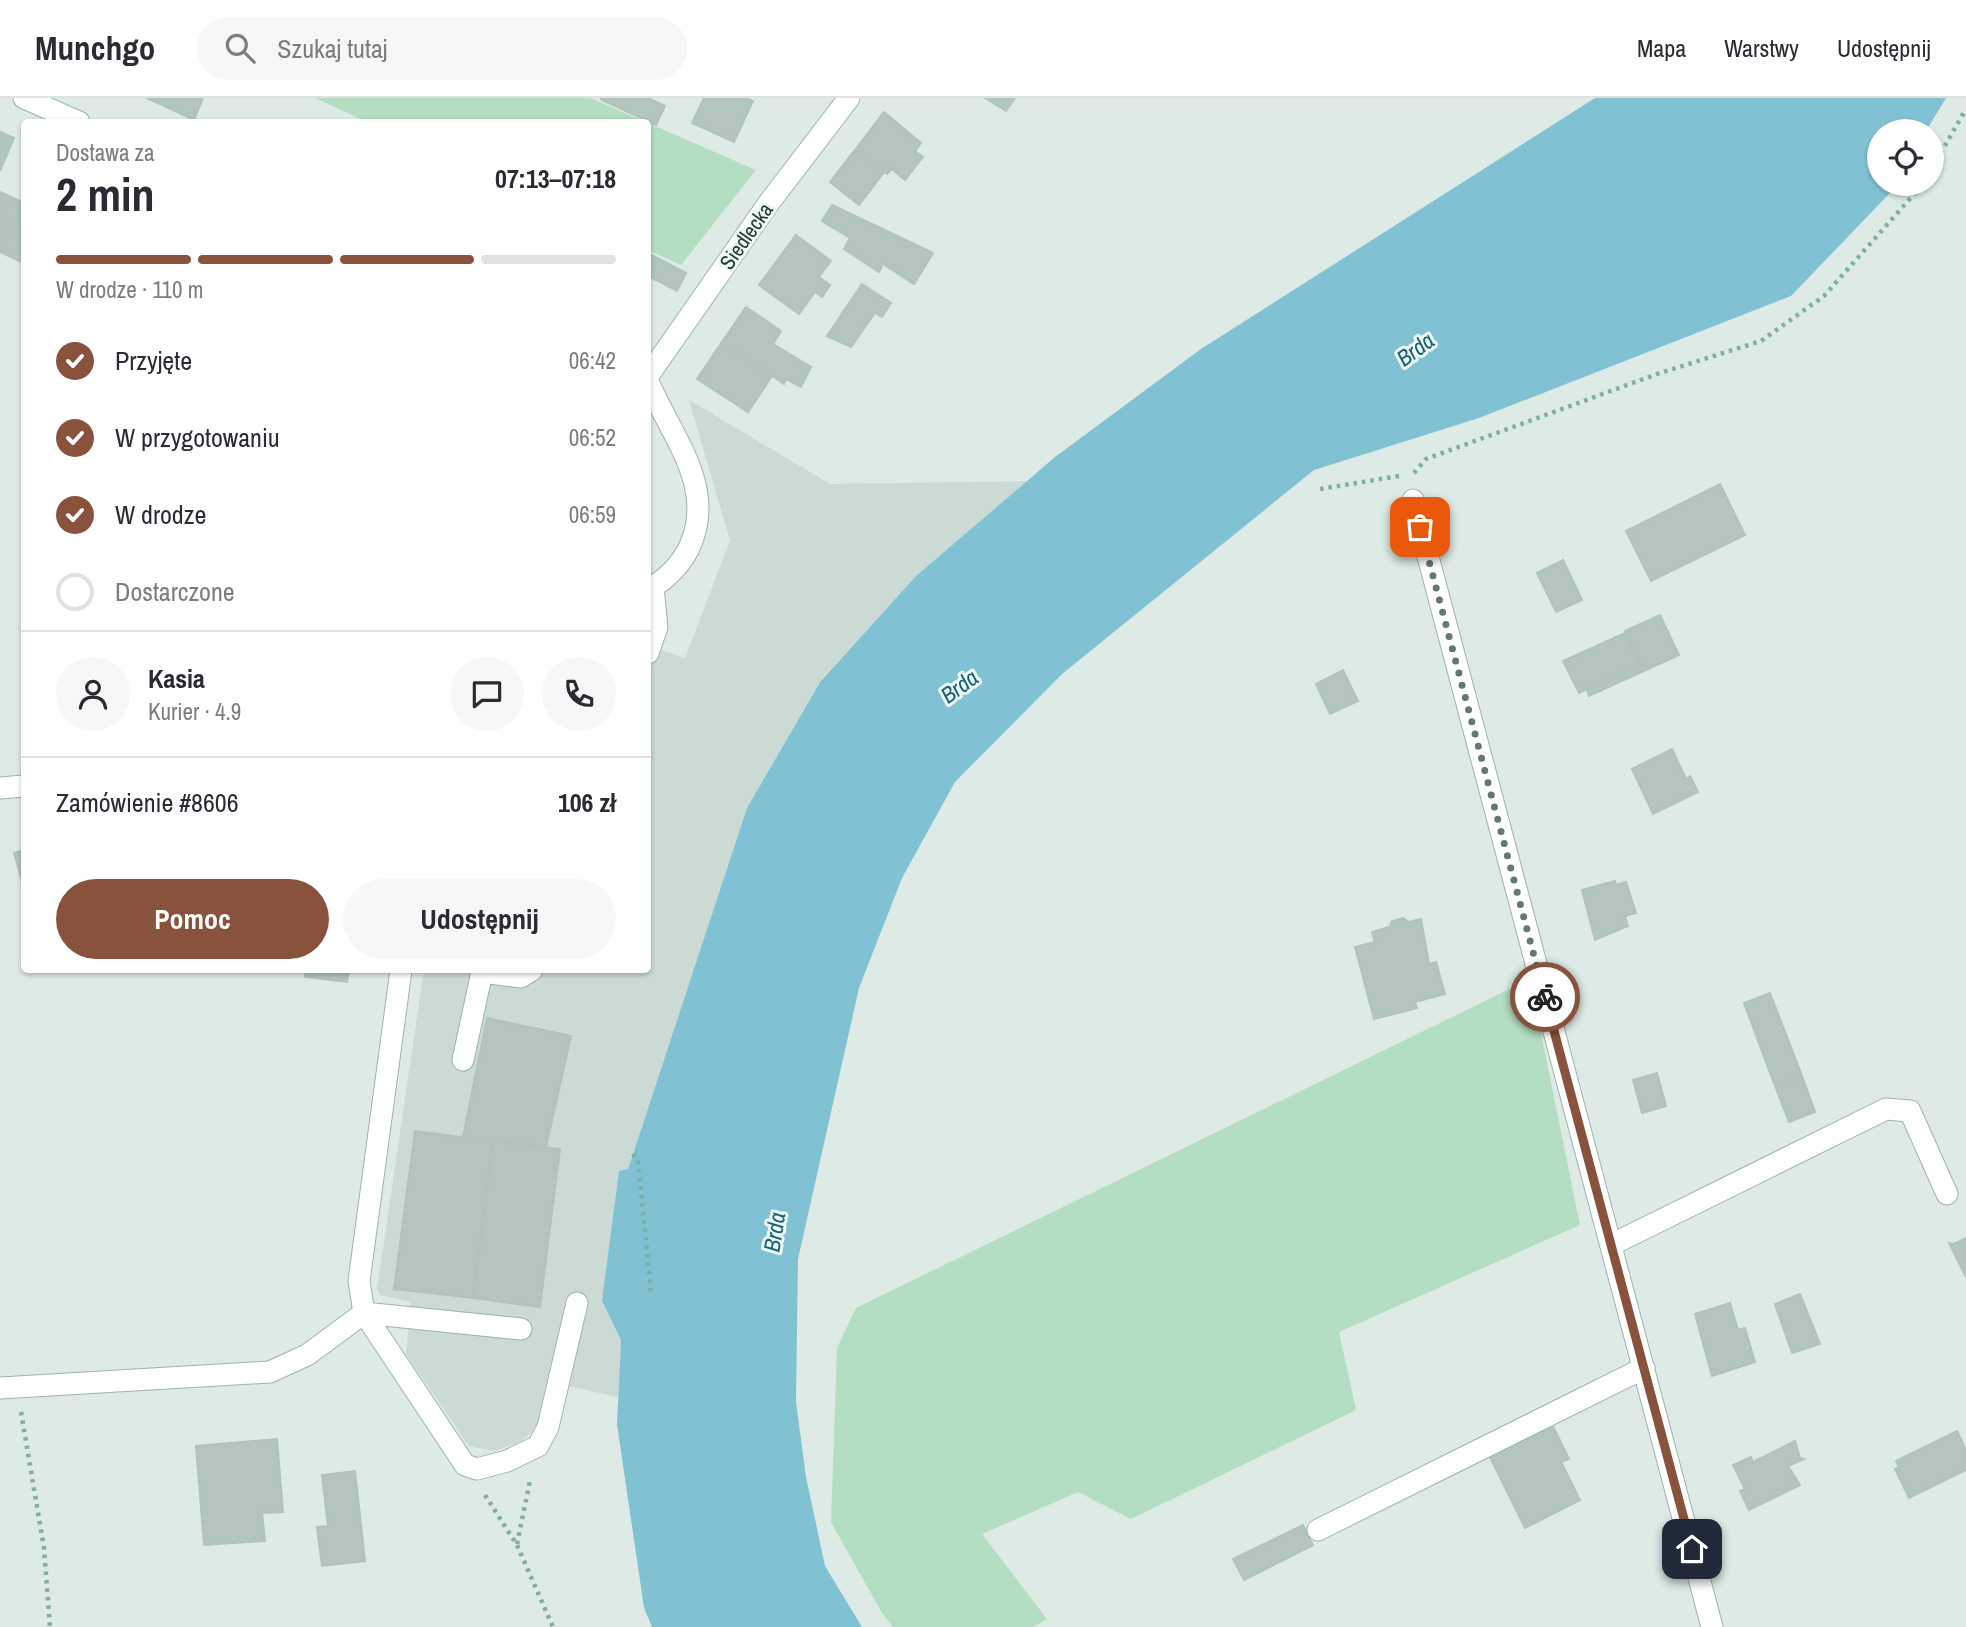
<!DOCTYPE html>
<html lang="pl">
<head>
<meta charset="utf-8">
<style>
  :root { --surface:#fff; --page:#f7f7f7; --text:#2b2b33; --muted:#7c7c81; --line:#e1e1e2; --accent:#89523d }
  body { margin:0; font-family:"Archivo Narrow",sans-serif; background:var(--page); color:var(--text); height:100vh; display:flex; flex-direction:column; font-size:26px; white-space:nowrap }
  * { box-sizing:border-box; margin:0 }
  p { font-size:23px; color:var(--muted) }
  .icon { flex:none; width:38px; height:38px; fill:none; stroke:currentColor; stroke-width:2; stroke-linecap:round; stroke-linejoin:round }
  .map { position:relative; flex:1; overflow:hidden }
  .details { position:absolute; left:21px; top:21px; width:630px; height:854px; display:flex; flex-direction:column; background:var(--surface); border-radius:7px; box-shadow:0 2px 5px #0004 }
  .details>* { flex:none }
  .fabs { position:absolute; left:1867px; top:21px; display:grid; gap:14px }
  .fabs a { display:grid; place-items:center; width:77px; height:77px; border-radius:50%; background:var(--surface); box-shadow:0 2px 5px #0004; font-size:35px }
  .pin { position:absolute; display:grid; place-items:center; width:60px; height:60px; color:#fff; margin:-30px; border-radius:14px; box-shadow:0 4px 10px #0006 }
  .courier { position:absolute; display:grid; place-items:center; width:70px; height:70px; margin:-35px; border:5px solid #89523d; border-radius:50%; background:#fff; color:#222; box-shadow:0 2px 9px #0007 }
  .overview em { font-style:normal; font-weight:800 }
  .overview div { display:flex; flex-direction:column-reverse }
  .overview { display:flex; align-items:center; justify-content:space-between; height:119px; padding:0 35px }
  h1 { font-size:46px; font-weight:800; line-height:52px }
  .bar { display:grid; grid-template-columns:repeat(4,1fr); gap:10px 7px; align-content:center; height:84px; padding:0 35px }
  .bar i { height:9px; border-radius:5px; background:var(--line) }
  .bar .selected { background:var(--accent) }
  .bar p { grid-column:span 4 }
  .line { display:flex; align-items:center; gap:18px; padding:0 35px; border-top:2px solid var(--line) }
  .line div { flex:1 }
  .round { display:grid; place-items:center; flex:none; width:74px; height:74px; border-radius:37px; background:var(--page) }
  ol { padding:0 35px; list-style:none }
  li { display:flex; align-items:center; gap:21px; height:77px }
  li p { margin-inline-start:auto }
  li .icon { padding:7px; border-radius:50%; background:var(--accent); color:#fff; stroke-width:4 }
  li:last-child { color:var(--muted) }
  li i { width:38px; height:38px; border:4px solid var(--line); border-radius:50% }
  .cta { display:flex; gap:14px; margin-top:auto; padding:14px 35px }
  .cta a { flex:1; height:80px; border-radius:42px; background:var(--accent); color:#fff; font-size:28px; font-weight:800; line-height:80px; text-align:center }
  .cta a+a { background:var(--page); color:var(--text) }
  header { display:flex; align-items:center; gap:42px; box-sizing:border-box; height:98px; padding:0 35px; background:var(--surface); border-bottom:2px solid var(--line) }
  header strong { font-size:33px }
  nav { display:flex; gap:38px; margin-inline-start:auto; font-size:24px }
  .search { width:490px; height:63px; background:var(--page); display:flex; align-items:center; gap:18px; box-sizing:border-box; padding:0 24px; border-radius:38px; color:var(--muted); font-size:26px }
  .map>svg:first-child { display:block }
</style>
</head>
<body>
<header>
<strong>Munchgo</strong>
<div class="search"><svg class="icon" aria-label="search" viewBox="0 0 24 24"><circle cx="10" cy="10" r="6"/><path d="M15 15l6 6"/></svg>Szukaj tutaj</div>
<nav><a>Mapa</a><a>Warstwy</a><a>Udostępnij</a></nav>
</header>
<div class="map">
<svg width="1966" height="1529" viewBox="0 0 1966 1529">
  <rect width="100%" height="100%" fill="#ddeae5"/>
  <!-- built -->
  <path fill="#cbdad4" d="M689,302l141,84 197,-3 -111,95 -96,105 -73,127 -119,361 -26,132 19,39 -3,57 -68,-15 -10,37 -9,14 -12,9 -25,9 -25,-5 -63,-92 5,-52 -31,-7 -3,-6 47,-319h224v-324l37,12 45,-117z"/>
  <!-- green -->
  <g fill="#b4dec2">
    <path d="M315,0h275l56,24h-279z"/>
    <path d="M648,25l108,47 -75,95 -33,-15z"/>
    <path d="M1530,881l50,246 -241,107 17,78 -225,109 -53,-27 -96,42 65,85 -14,8h-140l-11,-14 -51,-91 6,-174 19,-40z"/>
  </g>
  <!-- water -->
  <path fill="#80c2d4" d="M1595,0h351l-20,33h-46v53h15l-7,11 -97,101 -312,122 -165,52 -252,204 -107,108 -53,96 -43,110 -61,271 -2,143 10,75 19,89 37,61h-210l-8,-19 -27,-184 4,-84 -19,-39 17,-130 9,-2 5,-15 114,-346 73,-126 96,-106 139,-119 146,-108z"/>
  <!-- building -->
  <g fill="#b2c5be" stroke="#afc4bd" stroke-width="2">
    <path d="M147,0h56l-9,22z"/>
    <path d="M648,0l17,8 -9,19 -56,-26z"/>
    <path d="M704,0h42l7,3 -19,41 -42,-19z"/>
    <path d="M985,0h30l-9,13z"/>
    <path d="M884,14l37,31 -6,8 8,6 -18,23 -13,-11 -5,5 -32,-24z"/>
    <path d="M0,34l14,6 -14,33z"/>
    <path d="M855,52l29,22 -25,33 -29,-23z"/>
    <path d="M0,94l24,11 -12,31 -12,-5z"/>
    <path d="M832,107l101,48 -19,31 -31,-20 -4,8 -35,-23 6,-11 -28,-17z"/>
    <path d="M24,109v56l-24,-11v-23l12,5z"/>
    <path d="M796,137l35,26 -12,16 11,8 -8,12 -7,-5 -16,22 -40,-29z"/>
    <path d="M650,156l36,19 -9,18 -29,-15z"/>
    <path d="M862,186l29,19 -9,14 -7,-4 -24,34 -24,-11z"/>
    <path d="M746,209l35,24 -8,13 38,23 -10,20 -15,-8 -2,5 -62,-42z"/>
    <path d="M722,244l50,34 -24,36 -51,-33z"/>
    <path d="M1720,386l25,51 -94,46 -25,-50z"/>
    <path d="M1563,462l19,40 -26,12 -19,-39z"/>
    <path d="M1660,517l19,40 -90,41 -2,-6 53,-27 -15,-32z"/>
    <path d="M1625,535l15,30 -61,30 -16,-32z"/>
    <path d="M1343,572l15,31 -28,13 -14,-30z"/>
    <path d="M1672,651l14,30 4,-3 8,16 -45,22 -21,-45z"/>
    <path d="M24,752v38l-10,-35z"/>
    <path d="M1615,783l1,4 10,-3 10,31 -11,3 3,10 -33,14 -13,-50z"/>
    <path d="M1403,820l6,4 12,-3 8,45 7,-2 9,32 -30,8 2,6 -43,11 -19,-72 20,-5 -3,-10 17,-5 3,-6z"/>
    <path d="M306,872h43l-2,12 -42,-5z"/>
    <path d="M1770,895l32,83 -27,10 -31,-83z"/>
    <path d="M487,920l84,18 -25,111 -83,-10z"/>
    <path d="M1657,975l9,33 -24,7 -9,-33z"/>
    <path d="M1802,978l13,36 -26,10 -14,-36z"/>
    <path d="M415,1033l78,10 -20,157 -79,-9z"/>
    <path d="M493,1043l67,8 -20,158 -67,-9z"/>
    <path d="M1966,1140v39l-17,-34 5,1z"/>
    <path d="M1800,1196l20,50 -28,9 -17,-49z"/>
    <path d="M1730,1205l8,27 7,-2 10,34 -43,14 -17,-62z"/>
    <path d="M1551,1324l18,37 -8,3 19,38 -55,28 -37,-75z"/>
    <path d="M1957,1333l9,19v20l-57,28 -14,-29 4,-2 -3,-6z"/>
    <path d="M277,1341l6,73 -21,1 3,28 -61,4 -8,-99z"/>
    <path d="M1795,1343l5,17 4,1 -16,7 12,19 -51,25 -9,-19 5,-2 -12,-24 18,-8 2,5z"/>
    <path d="M355,1373l10,90 -43,5 -5,-39 11,-1 -6,-51z"/>
    <path d="M1303,1427l10,20 -69,35 -11,-21z"/>
  </g>
  <g fill="none" stroke-linecap="round" stroke-linejoin="round">
    <!-- minor casing -->
    <g stroke="#a0b2ad" stroke-width="23">
      <g id="minor">
        <path d="M24,0l55,24"/>
        <path d="M648,278l120,-172 81,-106"/>
        <path d="M648,283c22,54 70,106 41,167 -9,18 -24,32 -41,42"/>
        <path d="M1413,402l299,1127"/>
        <path d="M648,555l9,-26 -4,-40"/>
        <path d="M0,690l24,-2"/>
        <path d="M401,872l-42,311 5,32 101,152 12,4 30,-8 31,-15 10,-19 29,-124"/>
        <path d="M463,962l19,-88 39,5 11,-7"/>
        <path d="M1611,1147l275,-136 24,2 37,83"/>
        <path d="M0,1290l270,-16 37,-17 57,-42 157,16"/>
        <path d="M1318,1432l326,-162"/>
      </g>
    </g>
    <!-- path -->
    <g stroke="#7bb0a3" stroke-width="4.5" stroke-dasharray="3.5 5" stroke-linecap="butt">
      <path d="M1932,70l34,-59"/>
      <path d="M1414,375l12,-14 231,-85 104,-33 63,-45 99,-112"/>
      <path d="M1320,391l79,-13"/>
      <path d="M633,1056l5,7 13,131"/>
      <path d="M21,1314l23,136 6,79"/>
      <path d="M485,1397l32,50 36,82"/>
      <path d="M517,1446l13,-63"/>
    </g>
    <!-- minor -->
    <use href="#minor" stroke="#fff" stroke-width="21"/>
  </g>
  <g fill="none" stroke-linecap="round" stroke-linejoin="round">
    <!-- done -->
    <path stroke="#617873" stroke-width="7" stroke-dasharray="0 12.6" d="M1420,429l125,470"/>
    <!-- route -->
    <path stroke="#89523d" stroke-width="9" d="M1545,899l147,552"/>
  </g>
  <g text-anchor="middle" dominant-baseline="central" stroke-width="6" stroke-linejoin="round" paint-order="stroke">
    <!-- street labels -->
    <g font-size="21" fill="#1e3b35" stroke="#eef7f3">
      <text transform="translate(746 138) rotate(-55)">Siedlecka</text>
    </g>
    <!-- water labels -->
    <g font-size="23" font-style="italic" fill="#15627a" stroke="#eef7f3">
      <text transform="translate(1415 251) rotate(-36)">Brda</text>
      <text transform="translate(959 588) rotate(-36)">Brda</text>
      <text transform="translate(774 1134) rotate(-81)">Brda</text>
    </g>
  </g>
</svg>
<div class="fabs">
<a><svg class="icon" aria-label="locate" viewBox="0 0 24 24"><circle cx="12" cy="12" r="6"/><path d="M12 2v4M12 18v4M2 12h4M18 12h4"/></svg></a>
</div>
<div class="pin" style="left:1420px;top:429px;background:#ea580c"><svg class="icon" aria-label="bag" viewBox="0 0 24 24"><path d="M5 8h14l-1 12H6zM9 8a3 3 0 0 1 6 0"/></svg></div>
<div class="pin" style="left:1692px;top:1451px;background:#1f2937"><svg class="icon" aria-label="home" viewBox="0 0 24 24"><path d="M3 11l9-7 9 7M6 9v11h12V9"/></svg></div>
<div class="courier" style="left:1545px;top:899px"><svg class="icon" aria-label="bike" viewBox="0 0 24 24"><circle cx="6" cy="16" r="4"/><circle cx="18" cy="16" r="4"/><path d="M6 16l4-8h5l3 8M10 8l3 8H6M13 5h3"/></svg></div>
<section class="details">
<div class="overview"><div><h1>2 min</h1><p>Dostawa za</p></div><em>07:13–07:18</em></div>
<div class="bar"><i class="selected"></i><i class="selected"></i><i class="selected"></i><i></i><p>W drodze · 110 m</p></div>
<ol>
<li><svg class="icon" aria-label="check" viewBox="0 0 24 24"><path d="M5 12l5 5 9-10"/></svg>Przyjęte<p>06:42</p></li>
<li><svg class="icon" aria-label="check" viewBox="0 0 24 24"><path d="M5 12l5 5 9-10"/></svg>W przygotowaniu<p>06:52</p></li>
<li><svg class="icon" aria-label="check" viewBox="0 0 24 24"><path d="M5 12l5 5 9-10"/></svg>W drodze<p>06:59</p></li>
<li><i></i>Dostarczone</li>
</ol>
<div class="line" style="height:126px"><a class="round"><svg class="icon" aria-label="person" viewBox="0 0 24 24"><circle cx="12" cy="8" r="4"/><path d="M4 21q1-7 8-7t8 7"/></svg></a><div><b>Kasia</b><p>Kurier · 4.9</p></div><a class="round"><svg class="icon" aria-label="chat" viewBox="0 0 24 24"><path d="M4 5h16v11H9l-5 4z"/></svg></a><a class="round"><svg class="icon" aria-label="phone" viewBox="0 0 24 24"><path d="M5 4h4l2 5-3 2q2 4 5 5l2-3 5 2v4C11 20 4 13 5 4z"/></svg></a></div>
<div class="line" style="height:91px"><div>Zamówienie #8606</div><b>106 zł</b></div>
<div class="cta"><a>Pomoc</a><a>Udostępnij</a></div>
</section>
</div>
</body>
</html>
